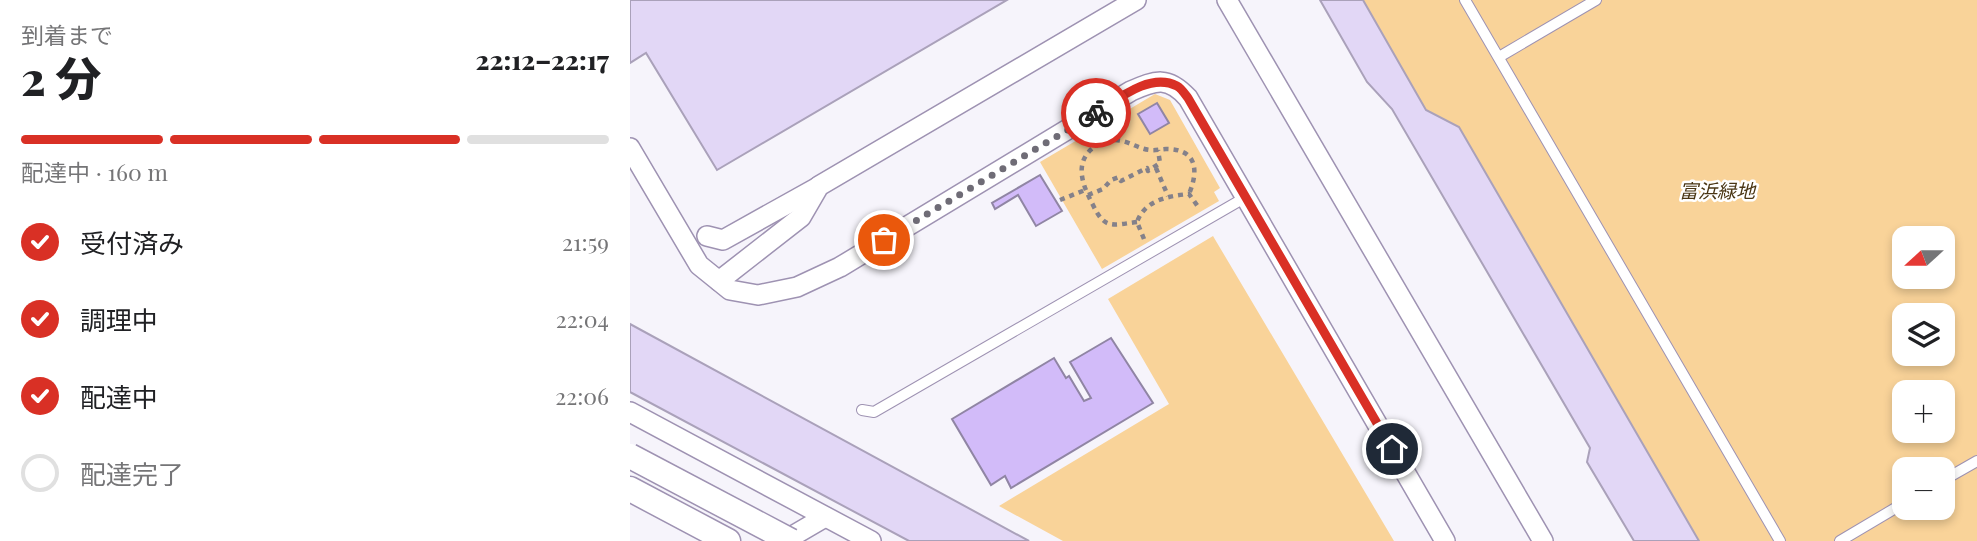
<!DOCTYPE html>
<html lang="ja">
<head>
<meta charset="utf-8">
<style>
  :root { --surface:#fff; --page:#f6f6f6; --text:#202124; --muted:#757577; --line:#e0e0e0; --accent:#d93025 }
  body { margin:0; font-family:"Playfair Display","Noto Sans JP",serif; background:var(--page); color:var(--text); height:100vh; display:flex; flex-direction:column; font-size:26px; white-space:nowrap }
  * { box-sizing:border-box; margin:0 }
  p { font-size:23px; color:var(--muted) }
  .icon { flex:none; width:38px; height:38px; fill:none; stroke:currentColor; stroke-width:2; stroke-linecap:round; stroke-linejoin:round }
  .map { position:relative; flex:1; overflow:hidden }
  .sheet { display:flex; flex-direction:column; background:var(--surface); width:630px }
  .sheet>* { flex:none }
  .needle { width:46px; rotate:249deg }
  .tools { position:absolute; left:1262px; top:226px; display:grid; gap:14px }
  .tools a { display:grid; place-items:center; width:63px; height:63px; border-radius:14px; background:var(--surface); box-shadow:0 4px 10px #0003; font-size:35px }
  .pin { position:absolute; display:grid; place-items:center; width:60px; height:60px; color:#fff; margin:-30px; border:4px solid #fff; border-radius:50%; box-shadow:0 2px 7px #0007 }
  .courier { position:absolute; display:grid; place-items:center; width:70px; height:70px; margin:-35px; border:5px solid #d93025; border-radius:50%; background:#fff; color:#222; box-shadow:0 2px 9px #0007 }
  .head em { font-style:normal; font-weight:800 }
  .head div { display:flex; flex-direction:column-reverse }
  .head { display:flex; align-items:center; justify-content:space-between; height:119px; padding:0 21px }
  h1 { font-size:46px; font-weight:800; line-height:52px }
  .bar { display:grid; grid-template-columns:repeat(4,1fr); gap:10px 7px; align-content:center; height:84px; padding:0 21px }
  .bar i { height:9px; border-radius:5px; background:var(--line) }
  .bar .active { background:var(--accent) }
  .bar p { grid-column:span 4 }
  ol { padding:0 21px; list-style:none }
  li { display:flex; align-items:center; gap:21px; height:77px }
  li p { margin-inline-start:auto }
  li .icon { padding:7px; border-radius:50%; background:var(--accent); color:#fff; stroke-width:4 }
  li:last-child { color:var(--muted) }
  li i { width:38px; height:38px; border:4px solid var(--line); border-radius:50% }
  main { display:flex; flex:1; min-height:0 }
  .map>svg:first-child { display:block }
</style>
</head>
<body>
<main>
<section class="sheet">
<div class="head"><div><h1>2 分</h1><p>到着まで</p></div><em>22:12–22:17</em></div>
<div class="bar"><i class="active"></i><i class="active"></i><i class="active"></i><i></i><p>配達中 · 160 m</p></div>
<ol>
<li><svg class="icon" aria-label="check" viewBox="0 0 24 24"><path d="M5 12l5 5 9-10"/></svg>受付済み<p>21:59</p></li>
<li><svg class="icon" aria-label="check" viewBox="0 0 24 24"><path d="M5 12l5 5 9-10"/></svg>調理中<p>22:04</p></li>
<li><svg class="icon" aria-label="check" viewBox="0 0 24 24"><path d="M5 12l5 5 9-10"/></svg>配達中<p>22:06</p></li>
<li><i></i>配達完了</li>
</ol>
</section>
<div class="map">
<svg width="1347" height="541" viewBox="0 0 1347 541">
  <rect width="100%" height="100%" fill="#f6f4fb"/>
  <!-- green -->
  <g fill="#f9d399" fill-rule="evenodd">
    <path d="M733,0h614v541h-278l-240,-414 -33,-17zM1274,238h38v38h-38zM1274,315h38v39h-38zM1274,392h38v38h-38zM1274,469h38v39h-38z"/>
    <path d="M525,94l15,6 50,88 -6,4 5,9 -117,68 -62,-107z"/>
    <path d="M583,236l181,305h-331l-64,-35 170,-102 -61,-105z"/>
  </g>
  <!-- water -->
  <g fill="#e2d7f6" stroke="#aaa1ba" stroke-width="2">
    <path d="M0,0h377l-290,170 -71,-117 -16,10z"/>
    <path d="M690,0h43l63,110 33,17 240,414h-65l-47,-79 3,-14 -198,-339 -25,-27z"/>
    <path d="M0,324l399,217h-120l-279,-149z"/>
  </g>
  <!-- building -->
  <g fill="#d2bbf9" stroke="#9085a4" stroke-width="2">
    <path d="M527,103l12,20 -19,11 -12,-20z"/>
    <path d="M410,175l22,36 -26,15 -18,-31 -23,14 -3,-6z"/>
    <path d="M481,338l42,65 -142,85 -6,-12 -14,9 -39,-66 102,-61 12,20 3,-2 15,25 7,-3 -21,-36z"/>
  </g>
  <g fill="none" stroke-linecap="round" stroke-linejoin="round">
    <!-- service casing -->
    <g stroke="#9e92b2" stroke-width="12">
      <g id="service">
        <path d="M835,0l315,541"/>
        <path d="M869,57l97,-57"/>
        <path d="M232,410l12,2 372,-215"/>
        <path d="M1312,481l35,-20"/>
        <path d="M1210,541l64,-38"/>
      </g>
    </g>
    <!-- minor casing -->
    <g stroke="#9e92b2" stroke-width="22">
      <g id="minor">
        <path d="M597,0l316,541"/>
        <path d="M0,148l69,117 31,25 28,5 39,-8 43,-20 291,-176c25,-11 37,-15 57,7l257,443"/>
        <path d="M77,236l16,4 95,-53"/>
        <path d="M89,281l82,-64 18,-31 317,-186"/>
        <path d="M0,412l241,129"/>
        <path d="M154,541l41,-24"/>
      </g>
    </g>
    <!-- tertiary casing -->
    <g stroke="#9e92b2" stroke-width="27">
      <path id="tertiary" d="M0,489l98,52"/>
    </g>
    <!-- path -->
    <g stroke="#84818a" stroke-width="4.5" stroke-dasharray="5 5" stroke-linecap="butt">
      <path d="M526,168l12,28"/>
      <path d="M458,195l15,-6 8,-9 8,-3 2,4 26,-13 1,3 12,-8 -2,-13"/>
      <path d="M430,200l25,-10"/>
      <path d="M507,222c-25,3 -32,8 -44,-17 -10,-19 -20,-42 1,-58 6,-4 13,-7 20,-7 14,0 24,9 36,10 5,1 11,-1 16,-1 31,0 33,21 23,45"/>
      <path d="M514,239l-7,-17c8,-22 31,-26 52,-28l10,14"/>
    </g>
    <!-- service -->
    <use href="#service" stroke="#fff" stroke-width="10"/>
    <!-- minor -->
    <use href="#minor" stroke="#fff" stroke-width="19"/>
    <!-- tertiary -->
    <use href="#tertiary" stroke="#fff" stroke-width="24"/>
    <!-- tertiary-bridge casing -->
    <g stroke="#9e92b2" stroke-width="27" stroke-linecap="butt">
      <path id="tertiary-bridge" d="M0,456l161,85"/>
    </g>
    <!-- tertiary-bridge -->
    <use href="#tertiary-bridge" stroke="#fff" stroke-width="24"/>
  </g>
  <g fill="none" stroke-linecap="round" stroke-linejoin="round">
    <!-- done -->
    <path stroke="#6f6c76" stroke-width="7" stroke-dasharray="0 12.6" d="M254,240l212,-127"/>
    <!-- route -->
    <path stroke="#d93025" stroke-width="9" d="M466,113c22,-14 54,-41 81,-27 4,2 8,8 11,12l204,351"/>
  </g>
  <g text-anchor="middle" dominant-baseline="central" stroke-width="5" stroke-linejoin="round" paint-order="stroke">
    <!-- park labels -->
    <g font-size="19" font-style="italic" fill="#4a3614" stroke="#fff">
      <text x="1087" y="190">富浜緑地</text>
    </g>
  </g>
</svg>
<div class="tools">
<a><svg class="needle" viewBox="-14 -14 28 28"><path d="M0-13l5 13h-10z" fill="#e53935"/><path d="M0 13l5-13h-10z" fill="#757577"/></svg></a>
<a><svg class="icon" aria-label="layers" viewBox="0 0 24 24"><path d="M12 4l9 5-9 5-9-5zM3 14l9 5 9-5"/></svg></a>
<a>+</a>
<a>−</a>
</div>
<div class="pin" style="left:254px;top:240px;background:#ea580c"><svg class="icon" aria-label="bag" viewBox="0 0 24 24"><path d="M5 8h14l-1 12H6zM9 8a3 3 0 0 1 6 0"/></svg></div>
<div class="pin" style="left:762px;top:449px;background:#1f2937"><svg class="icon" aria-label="home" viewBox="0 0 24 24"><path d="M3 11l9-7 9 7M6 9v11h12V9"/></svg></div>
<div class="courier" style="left:466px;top:113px"><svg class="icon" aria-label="bike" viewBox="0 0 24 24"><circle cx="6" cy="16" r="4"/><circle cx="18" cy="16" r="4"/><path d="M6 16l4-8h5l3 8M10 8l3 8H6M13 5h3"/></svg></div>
</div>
</main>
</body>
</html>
